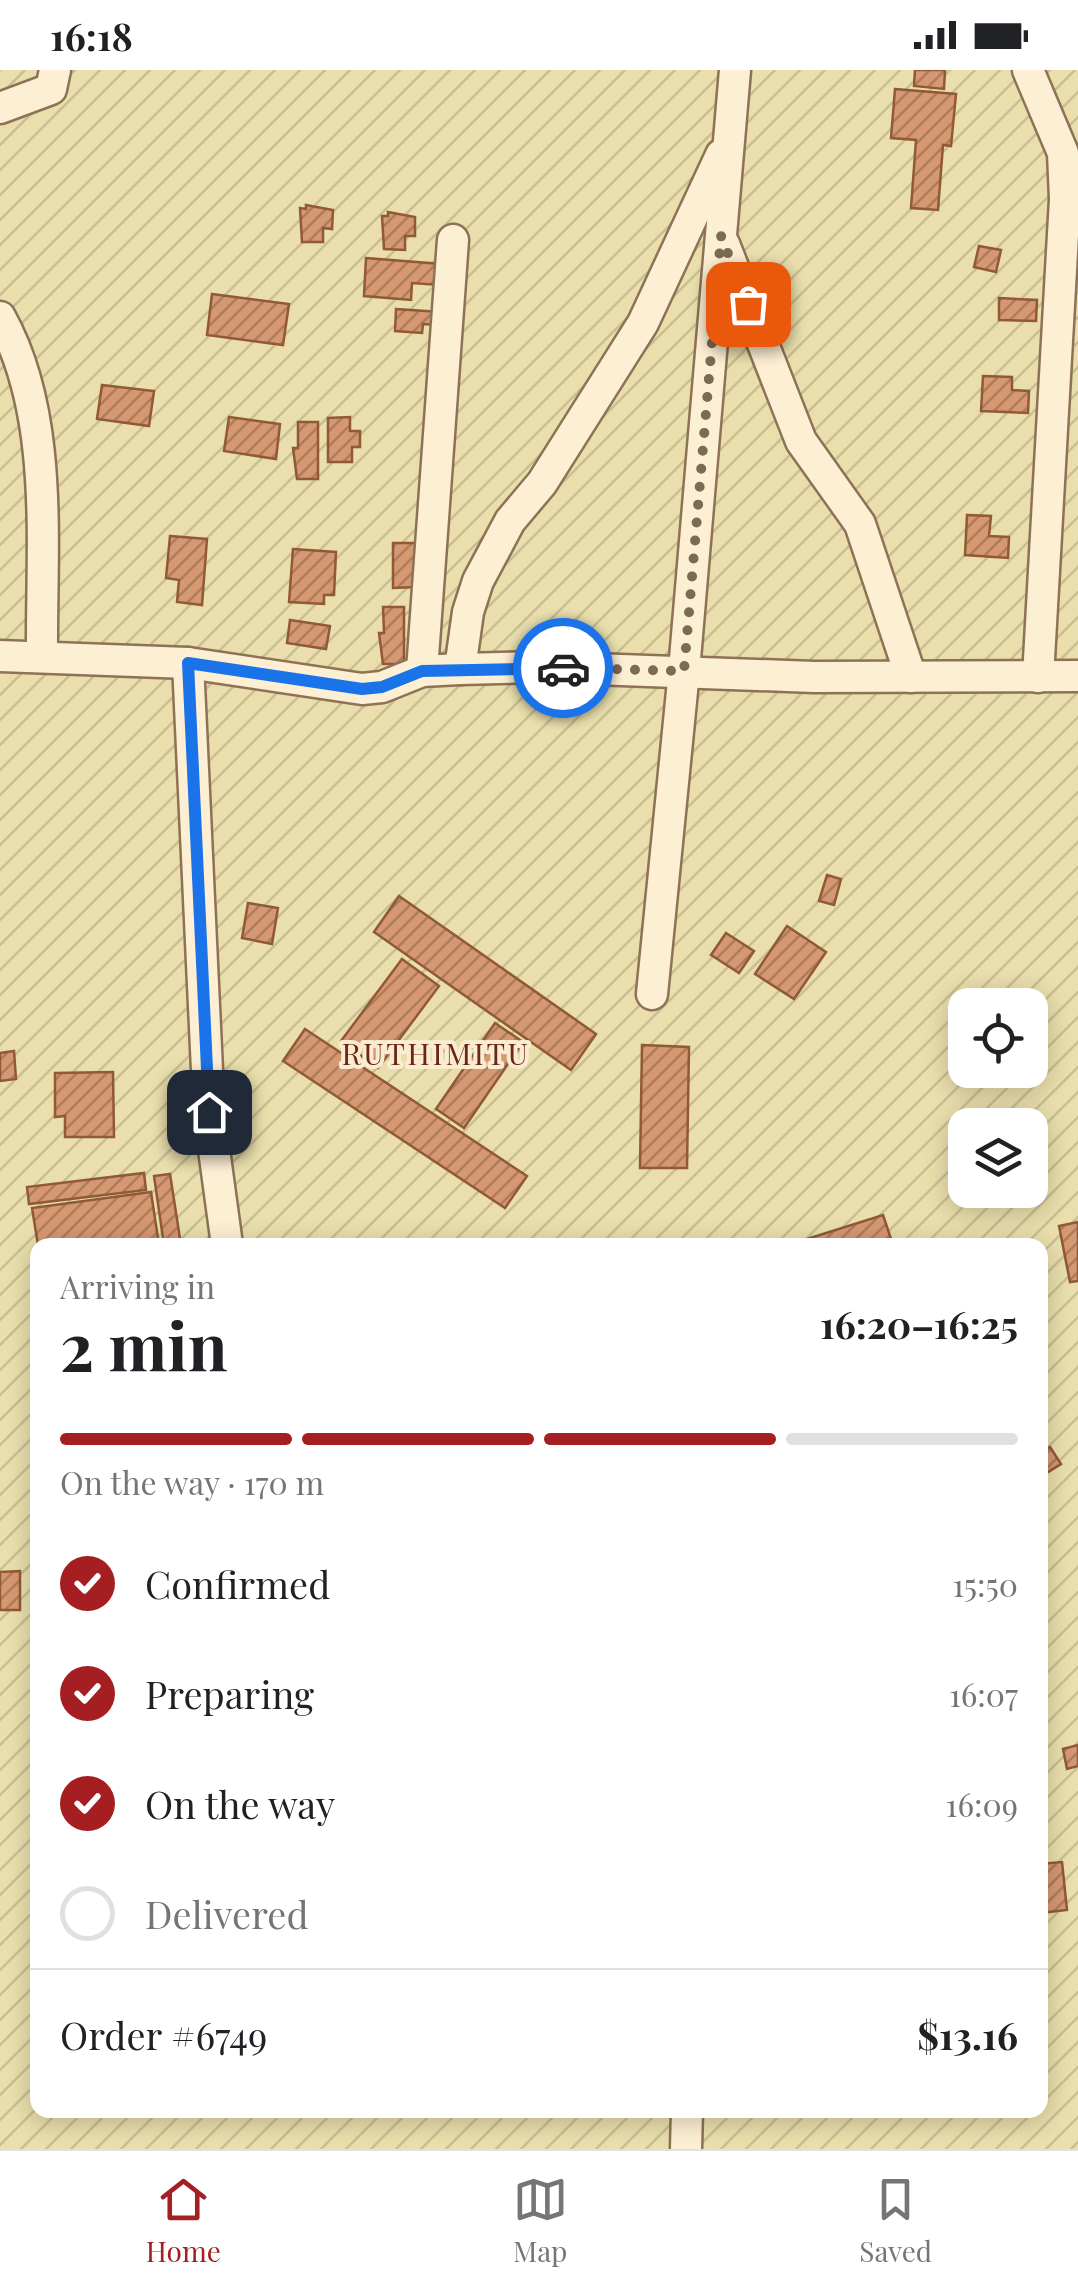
<!DOCTYPE html>
<html lang="en">
<head>
<meta charset="utf-8">
<style>
  :root { --surface:#fff; --page:#f2f2f2; --text:#202124; --muted:#757577; --line:#e0e0e0; --accent:#a41e22 }
  body { margin:0; font-family:"Playfair Display",serif; background:var(--page); color:var(--text); height:100vh; display:flex; flex-direction:column; font-size:38px; white-space:nowrap }
  * { box-sizing:border-box; margin:0 }
  p { font-size:32px; color:var(--muted) }
  .icon { flex:none; width:55px; height:55px; fill:none; stroke:currentColor; stroke-width:2; stroke-linecap:round; stroke-linejoin:round }
  .map { position:relative; flex:1; overflow:hidden }
  .drawer { position:absolute; left:30px; top:1168px; width:1018px; height:880px; display:flex; flex-direction:column; background:var(--surface); border-radius:20px; box-shadow:0 5px 25px #0003 }
  .drawer>* { flex:none }
  .buttons { position:absolute; left:948px; top:918px; display:grid; gap:20px }
  .buttons a { display:grid; place-items:center; width:100px; height:100px; border-radius:20px; background:var(--surface); box-shadow:0 5px 25px #0003; font-size:50px }
  .pin { position:absolute; display:grid; place-items:center; width:85px; height:85px; color:#fff; margin:-42px; border-radius:20px; box-shadow:0 5px 15px #0006 }
  .courier { position:absolute; display:grid; place-items:center; width:100px; height:100px; margin:-50px; border:8px solid #1a73e8; border-radius:50%; background:#fff; color:#222; box-shadow:0 2px 12px #0007 }
  .head em { font-style:normal; font-weight:700 }
  .head div { display:flex; flex-direction:column-reverse }
  .head { display:flex; align-items:center; justify-content:space-between; height:170px; padding:0 30px }
  h1 { font-size:65px; font-weight:700; line-height:75px }
  .bar { display:grid; grid-template-columns:repeat(4,1fr); gap:15px 10px; align-content:center; height:120px; padding:0 30px }
  .bar i { height:12px; border-radius:8px; background:var(--line) }
  .bar .on { background:var(--accent) }
  .bar p { grid-column:span 4 }
  .line { display:flex; align-items:center; gap:25px; padding:0 30px; border-top:2px solid var(--line) }
  .line div { flex:1 }
  ol { padding:0 30px; list-style:none }
  li { display:flex; align-items:center; gap:30px; height:110px }
  li p { margin-inline-start:auto }
  li .icon { padding:10px; border-radius:50%; background:var(--accent); color:#fff; stroke-width:4 }
  li:last-child { color:var(--muted) }
  li i { width:55px; height:55px; border:5px solid var(--line); border-radius:50% }
  .status { display:flex; justify-content:space-between; align-items:center; height:70px; padding:0 50px; background:var(--surface); direction:ltr }
  .status svg { height:28px; fill:currentColor }
  .tab-bar { display:flex; justify-content:space-around; align-items:center; height:140px; border-top:2px solid var(--line); background:var(--surface); font-size:28px; color:var(--muted) }
  .tab-bar a { display:grid; justify-items:center; gap:5px }
  .tab-bar .on { color:var(--accent) }
  .map>svg:first-child { display:block }
</style>
</head>
<body>
<div class="status"><b>16:18</b><svg viewBox="0 0 49 12"><path d="M0 12V9h3v3zM5 12V6h3v6zM10 12V3h3v9zM15 12V0h3v12zM26 1h20v11H26zM47 4h2v5h-2z"/></svg></div>
<div class="map">
<svg width="1078" height="2079" viewBox="0 0 1078 2079">
  <defs>
    <pattern id="farmland-furrows" width="10" height="10" patternUnits="userSpaceOnUse" patternTransform="scale(2.5)"><rect width="10" height="10" fill="#e9deac"/><path d="M-1 1l2-2M0 10L10 0M9 11l2-2" fill="none" stroke="#c9bf93"/></pattern>
    <pattern id="building-hatch" width="6" height="6" patternUnits="userSpaceOnUse" patternTransform="scale(2.5)"><rect width="6" height="6" fill="#d59871"/><path d="M-1 1l2-2M0 6l6-6M5 7l2-2" fill="none" stroke="#ae7c5c"/></pattern>
  </defs>
  <rect width="100%" height="100%" fill="#f3e2bf"/>
  <!-- farmland -->
  <path fill="url(#farmland-furrows)" fill-rule="evenodd" d="M0,0h1078v2079h-1078zM965,935h65v65h-65zM965,1055h65v65h-65zM38,1175h1002v865h-1002z"/>
  <!-- building -->
  <g fill="url(#building-hatch)" stroke="#905938" stroke-width="2.5">
    <path d="M915,0h30l-1,19 -30,-3z"/>
    <path d="M895,19l61,5 -5,52 -8,-1 -5,65 -27,-2 5,-68 -25,-2z"/>
    <path d="M306,135l27,5 -1,19 -9,-1v14h-21l-2,-34 6,1z"/>
    <path d="M388,142l27,5v19h-10v14l-21,-1 -2,-33h6z"/>
    <path d="M979,176l22,4 -5,22 -22,-5z"/>
    <path d="M366,188l75,6 -2,21 -27,-2 -1,17 -47,-4z"/>
    <path d="M212,224l77,10 -6,41 -76,-10z"/>
    <path d="M999,228l38,2 -1,21 -37,-1z"/>
    <path d="M396,239l44,3 -1,13 -16,-1 -1,9 -27,-2z"/>
    <path d="M983,306l29,1v13l17,1 -1,22 -47,-2z"/>
    <path d="M102,315l52,6 -5,35 -52,-7z"/>
    <path d="M229,347l51,7 -4,35 -52,-8z"/>
    <path d="M350,347v14h10v16h-8v15h-24v-44z"/>
    <path d="M298,352h20v57h-21l-4,-31h5z"/>
    <path d="M967,445l24,1 -2,20 20,1 -1,21 -43,-3z"/>
    <path d="M170,466l37,3 -5,66 -25,-3 2,-22 -13,-2z"/>
    <path d="M393,473h23l1,44 -24,1z"/>
    <path d="M293,479l43,3 -2,43h-10v9l-35,-2z"/>
    <path d="M383,537h21v57h-21l-4,-31h5z"/>
    <path d="M290,550l40,6 -4,23 -39,-6z"/>
    <path d="M827,805l14,4 -7,26 -15,-4z"/>
    <path d="M399,826l197,138 -25,36 -197,-138z"/>
    <path d="M248,833l30,5 -6,36 -30,-6z"/>
    <path d="M787,856l39,26 -32,47 -39,-25z"/>
    <path d="M726,863l28,18 -15,22 -28,-18z"/>
    <path d="M402,889l37,27 -61,82 -37,-27z"/>
    <path d="M495,953l28,19 -59,86 -28,-19z"/>
    <path d="M305,959l222,147 -22,32 -222,-147z"/>
    <path d="M642,975l47,2 -2,121h-47z"/>
    <path d="M14,981l2,28 -16,2v-28z"/>
    <path d="M113,1002l1,65h-49v-21l-10,1v-44z"/>
    <path d="M144,1103l2,17 -117,14 -2,-17z"/>
    <path d="M170,1104l11,71h-17l-10,-69z"/>
    <path d="M151,1122l8,53h-121l-6,-37z"/>
    <path d="M883,1145l10,30h-105z"/>
    <path d="M1078,1152v59l-8,1 -11,-56z"/>
    <path d="M1050,1377l11,17 -21,13v-24z"/>
    <path d="M20,1501v39h-20v-38z"/>
    <path d="M1078,1675v21l-11,3 -4,-20z"/>
    <path d="M1062,1792l5,48 -27,3v-49z"/>
  </g>
  <g fill="none" stroke-linecap="round" stroke-linejoin="round">
    <!-- street casing -->
    <g stroke="#8e7255" stroke-width="35">
      <g id="street">
        <path d="M1028,0l35,83 2,46 -27,478"/>
        <path d="M0,38l51,-19 4,-19"/>
        <path d="M724,174l77,197 59,83 51,153"/>
        <path d="M0,247c55,98 41,230 42,338"/>
        <path d="M0,586l188,7 174,26 20,-2 40,-16 38,-2 79,-2 275,10 264,-1"/>
        <path d="M188,593l21,450 18,132"/>
        <path d="M460,599l8,-57 10,-31 32,-60 32,-38 101,-160 78,-168"/>
        <path d="M422,601l31,-431"/>
        <path d="M652,924l32,-323 51,-601"/>
        <path d="M686,2079l1,-39"/>
      </g>
    </g>
    <!-- street -->
    <use href="#street" stroke="#fdefd3" stroke-width="30"/>
  </g>
  <g fill="none" stroke-linecap="round" stroke-linejoin="round">
    <!-- done -->
    <path stroke="#7c6a54" stroke-width="10" stroke-dasharray="0 18" d="M563,598l121,3 37,-435 27,68"/>
    <!-- route -->
    <path stroke="#1a73e8" stroke-width="12" d="M209,1042l-21,-449 174,26 20,-2 40,-16 141,-3"/>
  </g>
  <g text-anchor="middle" dominant-baseline="central" stroke-width="8" stroke-linejoin="round" paint-order="stroke">
    <!-- neighbourhood labels -->
    <g font-size="30" letter-spacing="2.5" fill="#6d2616" stroke="#f9ecd0">
      <text x="436" y="983">RUTHIMITU</text>
    </g>
  </g>
</svg>
<div class="buttons">
<a><svg class="icon" aria-label="locate" viewBox="0 0 24 24"><circle cx="12" cy="12" r="6"/><path d="M12 2v4M12 18v4M2 12h4M18 12h4"/></svg></a>
<a><svg class="icon" aria-label="layers" viewBox="0 0 24 24"><path d="M12 4l9 5-9 5-9-5zM3 14l9 5 9-5"/></svg></a>
</div>
<div class="pin" style="left:748px;top:234px;background:#ea580c"><svg class="icon" aria-label="bag" viewBox="0 0 24 24"><path d="M5 8h14l-1 12H6zM9 8a3 3 0 0 1 6 0"/></svg></div>
<div class="pin" style="left:209px;top:1042px;background:#1f2937"><svg class="icon" aria-label="home" viewBox="0 0 24 24"><path d="M3 11l9-7 9 7M6 9v11h12V9"/></svg></div>
<div class="courier" style="left:563px;top:598px"><svg class="icon" aria-label="car" viewBox="0 0 24 24"><path d="M5 17H2v-5l4-1 3-4h7l3 4 3 1v5h-3M9 17h6M6 11h13"/><circle cx="7" cy="17" r="2"/><circle cx="17" cy="17" r="2"/></svg></div>
<section class="drawer">
<div class="head"><div><h1>2 min</h1><p>Arriving in</p></div><em>16:20–16:25</em></div>
<div class="bar"><i class="on"></i><i class="on"></i><i class="on"></i><i></i><p>On the way · 170 m</p></div>
<ol>
<li><svg class="icon" aria-label="check" viewBox="0 0 24 24"><path d="M5 12l5 5 9-10"/></svg>Confirmed<p>15:50</p></li>
<li><svg class="icon" aria-label="check" viewBox="0 0 24 24"><path d="M5 12l5 5 9-10"/></svg>Preparing<p>16:07</p></li>
<li><svg class="icon" aria-label="check" viewBox="0 0 24 24"><path d="M5 12l5 5 9-10"/></svg>On the way<p>16:09</p></li>
<li><i></i>Delivered</li>
</ol>
<div class="line" style="height:130px"><div>Order #6749</div><b>$13.16</b></div>
</section>
</div>
<nav class="tab-bar">
<a class="on"><svg class="icon" aria-label="home" viewBox="0 0 24 24"><path d="M3 11l9-7 9 7M6 9v11h12V9"/></svg>Home</a>
<a><svg class="icon" aria-label="map" viewBox="0 0 24 24"><path d="M3 6l6-2 6 2 6-2v14l-6 2-6-2-6 2zM9 4v14M15 6v14"/></svg>Map</a>
<a><svg class="icon" aria-label="saved" viewBox="0 0 24 24"><path d="M7 4h10v16l-5-4-5 4z"/></svg>Saved</a>
</nav>
</body>
</html>
